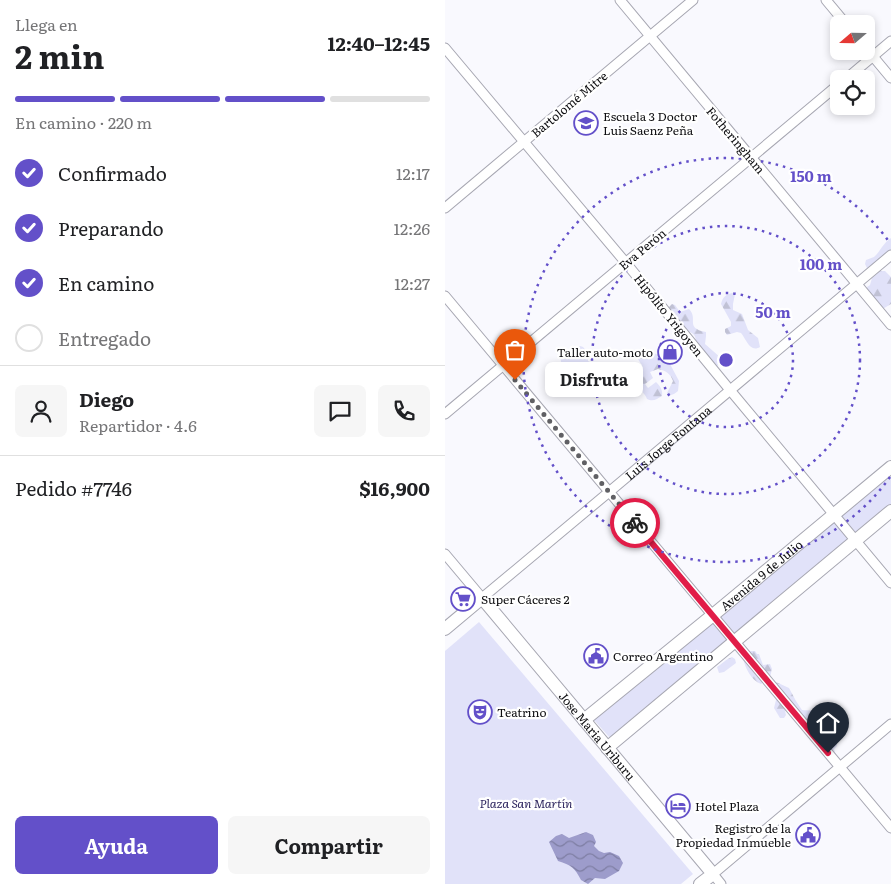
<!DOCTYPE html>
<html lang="es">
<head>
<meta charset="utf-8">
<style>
  :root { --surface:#fff; --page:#f6f6f6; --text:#202124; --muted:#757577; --line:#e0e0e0; --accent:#6350c9 }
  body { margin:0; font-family:Literata,serif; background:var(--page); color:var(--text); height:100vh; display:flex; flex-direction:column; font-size:19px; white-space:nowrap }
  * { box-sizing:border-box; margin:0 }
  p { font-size:16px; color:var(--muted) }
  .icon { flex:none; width:28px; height:28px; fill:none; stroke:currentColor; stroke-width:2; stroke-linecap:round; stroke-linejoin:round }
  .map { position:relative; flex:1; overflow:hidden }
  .sheet { display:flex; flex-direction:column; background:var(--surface); width:445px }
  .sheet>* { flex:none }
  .needle { width:32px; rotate:250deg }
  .tools { position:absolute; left:385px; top:15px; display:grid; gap:10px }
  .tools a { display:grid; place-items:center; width:45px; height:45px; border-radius:8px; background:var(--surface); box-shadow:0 2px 8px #0003; font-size:25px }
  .pin { position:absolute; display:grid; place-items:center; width:42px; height:42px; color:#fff; margin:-51px -21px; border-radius:50% 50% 50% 0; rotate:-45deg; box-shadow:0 0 5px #0007 }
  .pin .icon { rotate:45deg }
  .courier { position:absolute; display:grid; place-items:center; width:50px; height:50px; margin:-25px; border:4px solid #e11d48; border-radius:50%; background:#fff; color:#222; box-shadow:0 1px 6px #0007 }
  .bubble { position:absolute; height:35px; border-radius:8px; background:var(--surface); box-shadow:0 2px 8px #0003; font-size:16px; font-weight:700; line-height:35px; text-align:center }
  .head em { font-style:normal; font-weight:700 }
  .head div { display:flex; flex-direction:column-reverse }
  .head { display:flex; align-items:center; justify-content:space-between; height:85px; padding:0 15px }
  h1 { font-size:32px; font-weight:700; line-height:38px }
  .bar { display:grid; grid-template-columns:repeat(4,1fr); gap:8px 5px; align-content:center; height:60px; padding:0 15px }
  .bar i { height:6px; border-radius:4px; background:var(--line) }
  .bar .on { background:var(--accent) }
  .bar p { grid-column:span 4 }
  .line { display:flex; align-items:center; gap:12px; padding:0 15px; border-top:1px solid var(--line) }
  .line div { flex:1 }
  .round { display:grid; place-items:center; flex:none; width:52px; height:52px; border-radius:8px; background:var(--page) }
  ol { padding:0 15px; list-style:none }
  li { display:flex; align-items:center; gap:15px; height:55px }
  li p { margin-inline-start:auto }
  li .icon { padding:5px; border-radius:50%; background:var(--accent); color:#fff; stroke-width:4 }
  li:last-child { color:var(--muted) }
  li i { width:28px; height:28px; border:2px solid var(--line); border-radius:50% }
  .action { display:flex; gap:10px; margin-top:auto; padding:10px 15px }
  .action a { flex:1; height:58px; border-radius:8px; background:var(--accent); color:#fff; font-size:20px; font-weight:700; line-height:58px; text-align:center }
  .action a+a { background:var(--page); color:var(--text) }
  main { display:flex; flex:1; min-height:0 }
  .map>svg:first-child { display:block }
</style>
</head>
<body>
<main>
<section class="sheet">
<div class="head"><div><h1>2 min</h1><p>Llega en</p></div><em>12:40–12:45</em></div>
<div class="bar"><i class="on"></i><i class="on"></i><i class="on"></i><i></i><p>En camino · 220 m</p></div>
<ol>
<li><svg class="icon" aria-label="check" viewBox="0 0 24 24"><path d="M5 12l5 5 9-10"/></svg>Confirmado<p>12:17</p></li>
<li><svg class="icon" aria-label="check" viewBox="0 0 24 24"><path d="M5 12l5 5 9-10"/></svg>Preparando<p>12:26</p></li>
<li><svg class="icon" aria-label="check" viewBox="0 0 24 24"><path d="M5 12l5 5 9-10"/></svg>En camino<p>12:27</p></li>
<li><i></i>Entregado</li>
</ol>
<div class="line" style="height:90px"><a class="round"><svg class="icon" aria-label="person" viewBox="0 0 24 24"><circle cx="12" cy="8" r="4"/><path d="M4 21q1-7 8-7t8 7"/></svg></a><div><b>Diego</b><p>Repartidor · 4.6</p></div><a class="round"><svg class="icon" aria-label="chat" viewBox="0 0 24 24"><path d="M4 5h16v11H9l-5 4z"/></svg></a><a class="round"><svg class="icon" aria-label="phone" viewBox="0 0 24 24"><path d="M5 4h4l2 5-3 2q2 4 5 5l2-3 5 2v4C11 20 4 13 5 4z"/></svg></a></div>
<div class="line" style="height:65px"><div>Pedido #7746</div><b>$16,900</b></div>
<div class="action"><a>Ayuda</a><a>Compartir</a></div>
</section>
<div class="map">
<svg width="446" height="884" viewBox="0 0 446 884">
  <defs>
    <pattern id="forest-firs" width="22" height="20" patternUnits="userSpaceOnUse" patternTransform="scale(1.25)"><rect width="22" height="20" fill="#e1e2f9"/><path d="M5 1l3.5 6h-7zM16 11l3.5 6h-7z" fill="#c0c1d4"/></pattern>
    <pattern id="water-waves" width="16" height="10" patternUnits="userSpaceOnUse" patternTransform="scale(1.25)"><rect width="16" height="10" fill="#9d9ccb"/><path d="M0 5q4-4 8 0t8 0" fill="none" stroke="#7e7ea3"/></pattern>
  </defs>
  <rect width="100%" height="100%" fill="#f9f9fe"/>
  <!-- green -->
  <g fill="#e1e2f9">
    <path d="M446,473v31l-281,234 -16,-18z"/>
    <path d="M34,622l214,252 -12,10h-236v-233z"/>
  </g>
  <!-- forest -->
  <g fill="url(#forest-firs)">
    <path d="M446,238v21l-23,11 -3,-6 1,-4c3,-1 5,-2 8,-3 6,-5 9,-14 17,-19z"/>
    <path d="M435,271h5l6,6v27l-10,6 -14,-19v-4l3,-2 2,-7z"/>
    <path d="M287,293l3,1 -2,10v6l9,4 6,16 10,8 2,9c-10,6 -14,-8 -19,-14l-4,-1 -10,3 -2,-3v-3l6,-3v-4l-10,-18c2,-7 4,-9 11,-11z"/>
    <path d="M227,304l3,1 5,7 9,-3c8,8 0,16 8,20 2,2 6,2 9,3v4l-1,8 16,14c1,4 0,6 -4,8 -6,-2 -9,-10 -13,-15l-9,-3c1,-7 2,-13 -5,-16l-6,1 -15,-20v-6z"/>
    <path d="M135,346l3,1 5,6v8l6,3 2,9 9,2 3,2 1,4 -5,3 -5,-6 -10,-1 -5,-6 -9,1 -3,-7h-7l-4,-3 -1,-7 2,-3 3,2 4,4 5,-4 1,-7z"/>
    <path d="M193,351l16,2 12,6 4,5 9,17 -1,10c-4,3 -7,6 -11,2l6,-12c-3,-8 -7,-10 -15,-12l-8,3 3,6 -8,6 3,4 8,-6c4,4 7,8 6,14 -5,3 -9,6 -15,3 -4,-11 -12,-6 -4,-21 -2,-4 -2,-5 0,-9 -1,-8 -9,-10 -5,-18z"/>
    <path d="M306,651h4l2,3h2l4,11 7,-1 2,5 -2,8 -9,7c-10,-4 -16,-16 -18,-26l4,-6z"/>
    <path d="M287,657l3,2 1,4 -12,9 -5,1 -2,-6c5,-3 9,-8 15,-10z"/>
    <path d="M331,682l13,6 7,13 6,9c6,1 17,-1 22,4 3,4 4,12 6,17 6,3 7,9 7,15l-3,3 2,7 -2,7 -4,-1 -5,-5 -7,-10 -8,-8 -2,-8 -20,-21 -3,1 1,4 -2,3h-4l-6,-10 2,-8 -3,-11z"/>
  </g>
  <!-- water -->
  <path fill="url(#water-waves)" d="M141,832l7,3 3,7 -2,4 5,5 5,2 6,-1 9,4 4,7 -4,8 -14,8 -10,-1 -7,6 -7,-4c-6,-12 -10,-15 -23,-19l-9,-19 7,-6 6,-2 7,4z"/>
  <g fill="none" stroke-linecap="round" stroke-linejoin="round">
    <!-- street casing -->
    <g stroke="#a7a7b2" stroke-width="11">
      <g id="street">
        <path d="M175,0l271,325"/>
        <path d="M381,0l20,24"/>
        <path d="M0,48l181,215 104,127 161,193"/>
        <path d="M421,48l25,30"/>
        <path d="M401,79l45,-38"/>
        <path d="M0,208l248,-208"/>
        <path d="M0,296l446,532"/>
        <path d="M0,414l394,-330"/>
        <path id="s1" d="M0,554l37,44 127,-106 282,-237"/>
        <path d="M276,884l-8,-10 178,-150"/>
      </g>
    </g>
    <!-- secondary casing -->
    <g stroke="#a7a7b2" stroke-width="14">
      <g id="secondary">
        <path id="s2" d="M0,629l37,-31 231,276 -13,10"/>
        <path id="s3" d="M139,720l129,-105 178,-148"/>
        <path d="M162,748l284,-237"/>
      </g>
    </g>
    <!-- street -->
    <use href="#street" stroke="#fff" stroke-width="9"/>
    <!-- secondary -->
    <use href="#secondary" stroke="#fff" stroke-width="12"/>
  </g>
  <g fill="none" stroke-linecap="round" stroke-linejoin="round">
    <!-- done -->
    <path stroke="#606064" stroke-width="5" stroke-dasharray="0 9" d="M70,380l120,143"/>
    <!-- route -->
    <path stroke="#e11d48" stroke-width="6" d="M190,523l193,230"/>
  </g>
  <!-- distance rings -->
  <g fill="none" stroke="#6350c9" stroke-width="2.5" stroke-dasharray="2.5 5">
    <circle cx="281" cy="360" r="67"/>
    <circle cx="281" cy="360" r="134"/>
    <path d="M445 477A202 202 0 1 1 445 243"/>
  </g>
  <!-- icons -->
  <defs>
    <g id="school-ring" transform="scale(1.25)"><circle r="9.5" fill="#fff" stroke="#6350c9" stroke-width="1.5"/><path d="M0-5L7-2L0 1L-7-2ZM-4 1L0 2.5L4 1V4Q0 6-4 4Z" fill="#6350c9"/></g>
    <g id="shop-ring" transform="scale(1.25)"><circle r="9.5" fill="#fff" stroke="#6350c9" stroke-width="1.5"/><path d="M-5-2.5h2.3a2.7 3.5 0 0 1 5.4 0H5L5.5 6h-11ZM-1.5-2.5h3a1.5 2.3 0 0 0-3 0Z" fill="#6350c9"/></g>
    <g id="supermarket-ring" transform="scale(1.25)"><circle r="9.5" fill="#fff" stroke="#6350c9" stroke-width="1.5"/><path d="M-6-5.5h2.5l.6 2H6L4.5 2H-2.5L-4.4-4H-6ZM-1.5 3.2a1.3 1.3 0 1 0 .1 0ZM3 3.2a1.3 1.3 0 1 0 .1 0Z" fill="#6350c9"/></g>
    <g id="civic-ring" transform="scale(1.25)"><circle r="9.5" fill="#fff" stroke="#6350c9" stroke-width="1.5"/><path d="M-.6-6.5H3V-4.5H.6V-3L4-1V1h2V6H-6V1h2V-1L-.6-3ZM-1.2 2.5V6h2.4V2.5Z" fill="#6350c9"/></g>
    <g id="theatre-ring" transform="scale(1.25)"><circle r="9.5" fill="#fff" stroke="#6350c9" stroke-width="1.5"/><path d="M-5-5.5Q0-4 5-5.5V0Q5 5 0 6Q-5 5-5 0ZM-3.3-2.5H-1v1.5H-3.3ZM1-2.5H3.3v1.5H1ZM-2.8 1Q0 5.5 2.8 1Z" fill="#6350c9"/></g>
    <g id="hotel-ring" transform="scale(1.25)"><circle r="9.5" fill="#fff" stroke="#6350c9" stroke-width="1.5"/><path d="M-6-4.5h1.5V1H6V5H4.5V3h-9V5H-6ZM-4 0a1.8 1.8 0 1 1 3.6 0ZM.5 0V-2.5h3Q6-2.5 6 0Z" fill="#6350c9"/></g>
  </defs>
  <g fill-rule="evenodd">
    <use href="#school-ring" x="141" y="123"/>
    <use href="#shop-ring" x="225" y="352"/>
    <use href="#supermarket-ring" x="18" y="599"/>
    <use href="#civic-ring" x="151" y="656"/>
    <use href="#theatre-ring" x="35" y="712"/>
    <use href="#hotel-ring" x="233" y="806"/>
    <use href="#civic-ring" x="363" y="835"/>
  </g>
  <g text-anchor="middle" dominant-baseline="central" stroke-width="4.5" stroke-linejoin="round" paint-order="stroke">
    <!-- street labels -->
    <g font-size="12" fill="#0e0e11" stroke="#fff">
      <text transform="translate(124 104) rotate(-40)">Bartolomé Mitre</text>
      <text transform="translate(291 140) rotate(50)">Fotheringham</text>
      <text transform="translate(197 249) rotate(-40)">Eva Perón</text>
      <text transform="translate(224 315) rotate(51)">Hipólito Yrigoyen</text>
      <text stroke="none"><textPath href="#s1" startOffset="300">Luis Jorge Fontana</textPath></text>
      <text stroke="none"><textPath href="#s3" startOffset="229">Avenida 9 de Julio</textPath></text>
      <text stroke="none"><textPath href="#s2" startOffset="228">Jose Maria Uriburu</textPath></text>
    </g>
    <!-- poi labels -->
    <g font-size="12" fill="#0e0e11" stroke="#fff" text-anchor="start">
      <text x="158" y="116">Escuela 3 Doctor<tspan x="158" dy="14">Luis Saenz Peña</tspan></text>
      <text x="208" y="352" text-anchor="end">Taller auto-moto</text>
      <text x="36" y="599">Super Cáceres 2</text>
      <text x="168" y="656">Correo Argentino</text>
      <text x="52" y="712">Teatrino</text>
      <text x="250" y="806">Hotel Plaza</text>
      <text x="346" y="828" text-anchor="end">Registro de la<tspan x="346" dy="14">Propiedad Inmueble</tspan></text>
    </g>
    <!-- park labels -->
    <g font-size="12" font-style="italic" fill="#2f2760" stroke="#fff">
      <text x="81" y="803">Plaza San Martín</text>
    </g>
  </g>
  <circle cx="281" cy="360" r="8" fill="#6350c9" stroke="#fff" stroke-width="2.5"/>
  <g font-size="15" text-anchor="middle" font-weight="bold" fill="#6350c9" stroke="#fff" stroke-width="4.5" stroke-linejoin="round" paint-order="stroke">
    <text x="366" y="182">150 m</text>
    <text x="376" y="270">100 m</text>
    <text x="328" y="318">50 m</text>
  </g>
</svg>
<div class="tools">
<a><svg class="needle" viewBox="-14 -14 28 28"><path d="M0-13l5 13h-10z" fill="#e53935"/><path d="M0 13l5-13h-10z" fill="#757577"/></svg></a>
<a><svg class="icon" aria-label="locate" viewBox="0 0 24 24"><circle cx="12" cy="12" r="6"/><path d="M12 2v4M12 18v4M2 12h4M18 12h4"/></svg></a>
</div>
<div class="pin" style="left:70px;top:380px;background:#ea580c"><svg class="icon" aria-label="bag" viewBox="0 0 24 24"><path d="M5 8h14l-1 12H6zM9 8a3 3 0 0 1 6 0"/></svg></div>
<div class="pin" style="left:383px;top:753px;background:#1f2937"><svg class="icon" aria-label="home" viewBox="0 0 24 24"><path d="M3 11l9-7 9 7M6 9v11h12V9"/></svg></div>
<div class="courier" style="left:190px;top:523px"><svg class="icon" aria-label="bike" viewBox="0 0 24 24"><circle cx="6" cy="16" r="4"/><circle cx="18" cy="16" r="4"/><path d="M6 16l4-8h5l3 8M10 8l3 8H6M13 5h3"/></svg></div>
<div class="bubble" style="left:100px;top:362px;width:98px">Disfruta</div>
</div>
</main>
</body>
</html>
